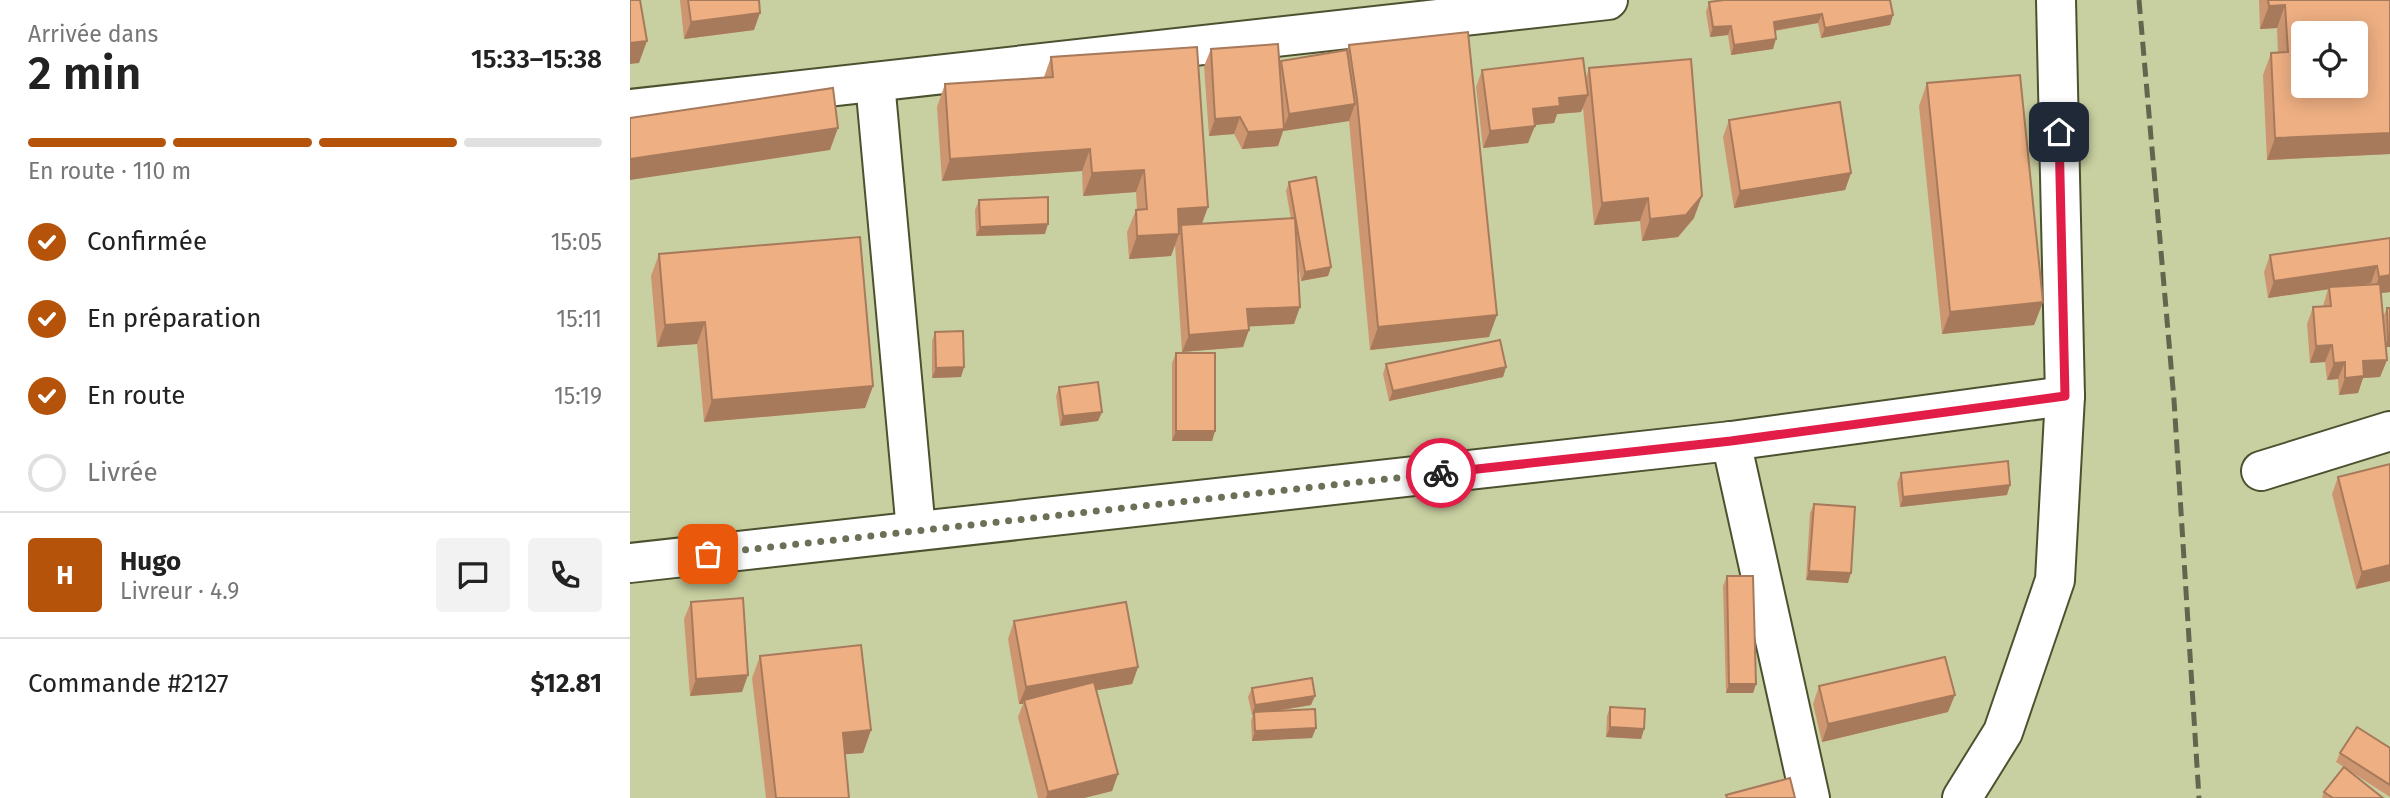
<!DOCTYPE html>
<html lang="fr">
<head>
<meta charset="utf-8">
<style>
  :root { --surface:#fff; --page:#f2f2f2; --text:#222; --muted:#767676; --line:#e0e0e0; --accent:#b45309 }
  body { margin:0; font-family:"Fira Sans",sans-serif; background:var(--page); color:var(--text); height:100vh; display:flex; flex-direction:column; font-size:26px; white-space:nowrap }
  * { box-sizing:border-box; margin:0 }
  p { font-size:23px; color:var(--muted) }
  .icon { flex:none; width:38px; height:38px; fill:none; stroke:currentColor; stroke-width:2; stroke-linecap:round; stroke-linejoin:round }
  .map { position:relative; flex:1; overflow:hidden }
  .sheet { display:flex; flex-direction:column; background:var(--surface); width:630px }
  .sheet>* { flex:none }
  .buttons { position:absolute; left:1661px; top:21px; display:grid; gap:14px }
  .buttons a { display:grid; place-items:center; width:77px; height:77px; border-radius:7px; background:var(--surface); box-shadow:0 4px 18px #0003; font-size:35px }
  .pin { position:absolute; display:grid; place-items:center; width:60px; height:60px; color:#fff; margin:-30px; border-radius:14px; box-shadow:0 4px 10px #0006 }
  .courier { position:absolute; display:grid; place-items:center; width:70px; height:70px; margin:-35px; border:5px solid #e11d48; border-radius:50%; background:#fff; color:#222; box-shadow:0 2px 9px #0007 }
  .summary em { font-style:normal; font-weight:600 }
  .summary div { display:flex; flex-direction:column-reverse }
  .summary { display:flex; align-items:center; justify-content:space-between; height:119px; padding:0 28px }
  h1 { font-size:46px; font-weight:600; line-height:52px }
  .bar { display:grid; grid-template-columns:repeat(4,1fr); gap:10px 7px; align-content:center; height:84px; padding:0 28px }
  .bar i { height:9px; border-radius:5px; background:var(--line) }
  .bar .active { background:var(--accent) }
  .bar p { grid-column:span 4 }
  .line { display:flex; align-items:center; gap:18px; padding:0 28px; border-top:2px solid var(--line) }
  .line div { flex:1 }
  .round { display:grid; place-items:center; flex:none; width:74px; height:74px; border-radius:7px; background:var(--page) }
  ol { padding:0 28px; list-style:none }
  li { display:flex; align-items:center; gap:21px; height:77px }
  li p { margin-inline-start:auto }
  li .icon { padding:7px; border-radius:50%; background:var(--accent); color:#fff; stroke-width:4 }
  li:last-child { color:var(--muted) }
  li i { width:38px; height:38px; border:4px solid var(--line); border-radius:50% }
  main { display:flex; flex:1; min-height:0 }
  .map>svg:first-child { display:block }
</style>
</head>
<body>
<main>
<section class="sheet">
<div class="summary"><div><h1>2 min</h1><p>Arrivée dans</p></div><em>15:33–15:38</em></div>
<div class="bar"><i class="active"></i><i class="active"></i><i class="active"></i><i></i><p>En route · 110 m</p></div>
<ol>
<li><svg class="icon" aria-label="check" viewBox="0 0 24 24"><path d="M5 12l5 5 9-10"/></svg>Confirmée<p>15:05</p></li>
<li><svg class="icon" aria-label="check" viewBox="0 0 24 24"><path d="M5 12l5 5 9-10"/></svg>En préparation<p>15:11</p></li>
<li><svg class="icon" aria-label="check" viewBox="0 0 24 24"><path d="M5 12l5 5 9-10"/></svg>En route<p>15:19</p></li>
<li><i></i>Livrée</li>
</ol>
<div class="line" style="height:126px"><b class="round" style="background:var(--accent);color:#fff">H</b><div><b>Hugo</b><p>Livreur · 4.9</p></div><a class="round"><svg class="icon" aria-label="chat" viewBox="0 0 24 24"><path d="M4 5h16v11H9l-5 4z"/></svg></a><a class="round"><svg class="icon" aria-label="phone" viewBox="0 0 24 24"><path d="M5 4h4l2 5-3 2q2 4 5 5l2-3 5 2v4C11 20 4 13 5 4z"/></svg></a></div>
<div class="line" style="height:91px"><div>Commande #2127</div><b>$12.81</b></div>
</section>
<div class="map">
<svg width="1760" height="798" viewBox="0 0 1760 798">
  <rect width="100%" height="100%" fill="#d2d9b1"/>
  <!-- built -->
  <path fill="#c8d0a1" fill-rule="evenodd" d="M0,0h1760v798h-1760zM1673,33h53v53h-53z"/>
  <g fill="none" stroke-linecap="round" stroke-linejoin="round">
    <!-- street casing -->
    <g stroke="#4c522f" stroke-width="42">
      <g id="street">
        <path d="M245,82l41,449"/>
        <path d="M0,109l978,-109"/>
        <path d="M1101,441l79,357"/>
        <path d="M1631,471l129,-40"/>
        <path d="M0,563l1101,-122 334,-45"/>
        <path d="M1332,798l41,-66 52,-152 10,-184 -9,-396"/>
      </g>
    </g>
    <!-- street -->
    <use href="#street" stroke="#fff" stroke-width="38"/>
    <!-- rail -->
    <path stroke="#63664f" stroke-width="5" stroke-dasharray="14 7" stroke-linecap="butt" d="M1509,0l35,400 25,398"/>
  </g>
  <!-- wall -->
  <g fill="#cd9671">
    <path d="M50,0h79l-5,30 -70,9z"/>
    <path d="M1629,0h131v154l-123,6 -4,-85 8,-22 7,-1 -1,-24 -17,1z"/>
    <path d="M1079,2l184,13 -3,10 -69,13 -3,-15 -43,8 -2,18 -42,6 -3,-20 -18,2 -4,-25z"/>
    <path d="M719,45l140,292 -119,13 -21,-229 -66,10 -5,15 -36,3 -8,-15 -25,2 -5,-70 7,-17 69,16 1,-4 66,-11z"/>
    <path d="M421,57l151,167 89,-5 -5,-28 3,-9 42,85 -3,9 -27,5 -4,-25 -3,68 -45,2 -6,21 -61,5 -7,-107 -4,11 -42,3 -2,-27 9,-22 1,-1 -1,-17 -53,4 -1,-25 -140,10 -5,-74 8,-23 99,-7z"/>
    <path d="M959,68l105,150 -16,19 -36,4 -2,-20 -46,4 -11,-117 -2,4 -24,2 -3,9 -20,2 -6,18 -45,5 -7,-61 6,-17 104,8z"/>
    <path d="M1297,83l116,219 -9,23 -92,9 -23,-228z"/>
    <path d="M1099,120l122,53 -6,17 -111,18 -11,-71z"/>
    <path d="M349,200l66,34 -69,2 -1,-26z"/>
    <path d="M1760,238v54l-9,1 2,24 4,-9h3v39h-4l1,13 -7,17 -17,1 -5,15 -19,2 -1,-16 -11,1 -2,-18 -15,1 -3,-39 6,-17 10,-1 5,-17 -60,9 -4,-26 6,-17z"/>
    <path d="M29,254l214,132 -8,22 -161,14 -7,-78 -40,3 -6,-71z"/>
    <path d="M305,332l29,35 -3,10 -29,1v-37z"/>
    <path d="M546,353l39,78 -3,10h-40v-78z"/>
    <path d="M756,364l120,3 -3,10 -114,24 -6,-27z"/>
    <path d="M429,387l43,25 -4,9 -38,5 -4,-30z"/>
    <path d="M1271,473l106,22 -107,12 -3,-24z"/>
    <path d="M1708,477l52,104 -34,8 -24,-95z"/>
    <path d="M1184,504l34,79 -42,-3 4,-67z"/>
    <path d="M1097,576l29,108 -3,9h-27l-3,-107z"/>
    <path d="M61,602l51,90 -52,4 -6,-77z"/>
    <path d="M384,621l124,46 -6,17 -35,6 21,84 -6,17 -28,7h-46l-20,-81 5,-13h-4l-11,-65z"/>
    <path d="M130,656l111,74 -8,23 -18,1 4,44h-83l-14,-120z"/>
    <path d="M1189,686l129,26 -126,30 -9,-38z"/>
    <path d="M622,688l59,17 -33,6 34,27 -60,3 -1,-20 2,-7 -1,1 -4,-18z"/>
    <path d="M980,707l34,22 -3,10 -35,-2 1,-21z"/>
    <path d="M1760,748v49l-54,-35 4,-9z"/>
    <path d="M1694,792l59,6h-61z"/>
  </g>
  <!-- shaded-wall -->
  <g fill="#a77a5c">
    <path d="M1655,5l-8,23 -17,1 9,-23z"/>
    <path d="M130,13l-6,17 -70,9 7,-17z"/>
    <path d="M1192,14l-4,9 -47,8 3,-9z"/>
    <path d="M1263,15l-3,10 -69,13 4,-10z"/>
    <path d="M1101,26l-3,9 -18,2 3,-10z"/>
    <path d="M1146,39l-3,10 -42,6 3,-10z"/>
    <path d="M17,41l-8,22 -9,1v-21z"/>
    <path d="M958,95l-7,17 -24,2 -3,9 -28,3 7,-17 26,-11z"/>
    <path d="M725,104l-6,17 -66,10 -5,15 -36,3 6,-17 35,-3 6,-15z"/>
    <path d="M610,117l-6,17 -25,2 6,-17z"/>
    <path d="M905,126l-7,17 -45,5 7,-17z"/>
    <path d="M208,128l-8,22 -200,30v-21z"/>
    <path d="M1760,133v21l-123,6 8,-22z"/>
    <path d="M460,149l-8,22 -140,10 8,-22z"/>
    <path d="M514,170l-8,22 -53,4 9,-23z"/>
    <path d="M1221,173l-6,17 -111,18 6,-17z"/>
    <path d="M1072,196l-8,22 -16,19 -36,4 8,-22z"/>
    <path d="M1018,198l-8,23 -46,4 8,-22z"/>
    <path d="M578,207l-8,22 -19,-4 -2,5 -1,-21z"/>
    <path d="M418,224l-3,10 -69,2 4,-9z"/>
    <path d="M549,234l-8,22 -42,3 8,-23z"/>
    <path d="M1747,266l-6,17 -103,15 6,-17z"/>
    <path d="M701,267l-3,9 -27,5 4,-9z"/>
    <path d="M1760,275v17l-17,2 6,-17z"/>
    <path d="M1413,302l-9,23 -92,9 8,-22z"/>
    <path d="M670,307l-6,17 -53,3 6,-18z"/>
    <path d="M867,315l-8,22 -119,13 8,-23z"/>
    <path d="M75,322l-8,22 -40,3 8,-22z"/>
    <path d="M619,330l-6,17 -61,5 7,-17z"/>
    <path d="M1760,337v10h-5l3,-9z"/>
    <path d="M1702,345l-7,17 -15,1 6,-17z"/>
    <path d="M1757,360l-7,17 -17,1 -5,15 -19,2 6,-17 18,-17z"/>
    <path d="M1715,362l-7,17 -11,1 7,-17z"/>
    <path d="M334,367l-3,10 -29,1 4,-10z"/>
    <path d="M876,367l-3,10 -114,24 4,-10z"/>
    <path d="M243,386l-8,22 -161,14 8,-22z"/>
    <path d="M472,412l-4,9 -38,5 3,-10z"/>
    <path d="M546,431h39l-3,10h-40z"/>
    <path d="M1380,485l-3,10 -107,12 3,-10z"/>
    <path d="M1760,565v16l-34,8 6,-17z"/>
    <path d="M1179,571l42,2 -3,10 -42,-3z"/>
    <path d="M508,667l-6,17 -107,19 -1,-3 -1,4h-4l7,-17z"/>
    <path d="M118,675l-6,17 -52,4 6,-17z"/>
    <path d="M1099,684h27l-3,9h-27z"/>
    <path d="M1325,695l-7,17 -126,30 6,-18z"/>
    <path d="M685,696l-4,9 -56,9 -1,-2 -1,2 -1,1 3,-10z"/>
    <path d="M980,727l34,2 -3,10 -35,-2z"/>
    <path d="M686,728l-4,10 -60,3 3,-10z"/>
    <path d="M241,730l-8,23 -28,2 8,-22z"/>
    <path d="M488,774l-6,17 -28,7h-38l2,-6z"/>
  </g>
  <!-- building -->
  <g fill="#eeaf83" stroke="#a77a5c" stroke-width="2" fill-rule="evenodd">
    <path d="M0,0h10l7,41 -17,2z"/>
    <path d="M58,0h71l1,13 -69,9z"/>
    <path d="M1094,0h166l3,15 -68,13 -3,-14 -48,8 2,17 -42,6 -3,-19 -18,1 -4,-25z"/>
    <path d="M1638,0h122v133l-115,5 -4,-85 17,-1 -3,-47 -16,1zM1673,33h53v53h-53z"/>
    <path d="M838,32l29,283 -119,12 -21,-228 -8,-54z"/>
    <path d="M648,44l6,85 -36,3 -8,-15 -25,2 -4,-70z"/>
    <path d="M567,47l11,160 -30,2 1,25 -42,2 -1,-26 11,-1 -3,-39 -52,3 -2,-24 -140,10 -5,-75 108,-7 -2,-20z"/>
    <path d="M717,50l8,54 -66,10 -8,-53z"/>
    <path d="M953,58l5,37 -29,3 1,8 -27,3 2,17 -45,5 -8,-61z"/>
    <path d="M1061,59l11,137 -16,19 -36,4 -2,-21 -46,5 -13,-135z"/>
    <path d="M1390,75l23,227 -93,10 -23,-229z"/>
    <path d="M203,88l5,40 -208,31v-41z"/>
    <path d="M1210,102l11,71 -111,18 -11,-71z"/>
    <path d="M686,177l15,90 -26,5 -16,-90z"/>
    <path d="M418,197v27l-68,3 -1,-27z"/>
    <path d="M665,218l5,89 -53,2 2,21 -60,5 -8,-110z"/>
    <path d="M230,237l13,149 -161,14 -7,-78 -40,3 -6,-71z"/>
    <path d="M1760,238v37l-11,2 -2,-11 -103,15 -4,-26z"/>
    <path d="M1750,284l7,76 -24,1 1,15 -19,2v-16l-11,1 -2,-18 -16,1 -3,-39 18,-1 -2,-19z"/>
    <path d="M1757,308h3v29l-2,1z"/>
    <path d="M333,331l1,36 -28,1 -1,-36z"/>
    <path d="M870,340l6,27 -113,24 -7,-27z"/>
    <rect x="546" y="353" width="39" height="78"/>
    <path d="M468,382l4,30 -39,4 -4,-29z"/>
    <path d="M1378,461l2,24 -107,12 -2,-24z"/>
    <path d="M1760,464v101l-28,7 -24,-95z"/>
    <path d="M1184,504l41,3 -4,66 -42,-2z"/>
    <path d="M1097,576h26l3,108h-27z"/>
    <path d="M113,598l5,77 -52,4 -5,-77z"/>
    <path d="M496,602l12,65 -112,20 -12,-66z"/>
    <path d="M231,645l10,85 -28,3 6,65h-73l-16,-142z"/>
    <path d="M1315,657l10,38 -127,29 -9,-38z"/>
    <path d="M682,678l3,18 -60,9 -3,-17z"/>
    <path d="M464,682l24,92 -70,18 -24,-92z"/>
    <path d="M980,707l35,2 -1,20 -34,-2z"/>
    <path d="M685,709l1,19 -61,3 -1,-19z"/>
    <path d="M1727,727l33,21v37l-50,-32z"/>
    <path d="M1714,767l39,31h-50l-9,-6z"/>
    <path d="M1160,778l5,20h-68l-1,-3z"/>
  </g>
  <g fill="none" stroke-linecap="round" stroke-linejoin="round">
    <!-- done -->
    <path stroke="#6c7057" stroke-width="7" stroke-dasharray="0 12.6" d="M78,554l733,-81"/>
    <!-- route -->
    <path stroke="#e11d48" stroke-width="9" d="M811,473l290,-32 334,-45 -6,-264"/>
  </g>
</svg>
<div class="buttons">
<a><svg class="icon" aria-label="locate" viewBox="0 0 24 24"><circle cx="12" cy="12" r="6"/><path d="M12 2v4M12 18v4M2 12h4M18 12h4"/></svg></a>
</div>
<div class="pin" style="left:78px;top:554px;background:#ea580c"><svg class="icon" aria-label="bag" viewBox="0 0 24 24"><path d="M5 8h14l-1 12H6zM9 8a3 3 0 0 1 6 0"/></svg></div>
<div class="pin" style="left:1429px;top:132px;background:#1f2937"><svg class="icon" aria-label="home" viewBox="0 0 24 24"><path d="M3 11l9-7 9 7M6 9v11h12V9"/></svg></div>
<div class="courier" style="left:811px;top:473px"><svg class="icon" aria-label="bike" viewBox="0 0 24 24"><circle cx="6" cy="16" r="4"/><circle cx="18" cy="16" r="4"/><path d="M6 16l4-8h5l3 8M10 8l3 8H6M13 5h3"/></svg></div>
</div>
</main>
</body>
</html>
